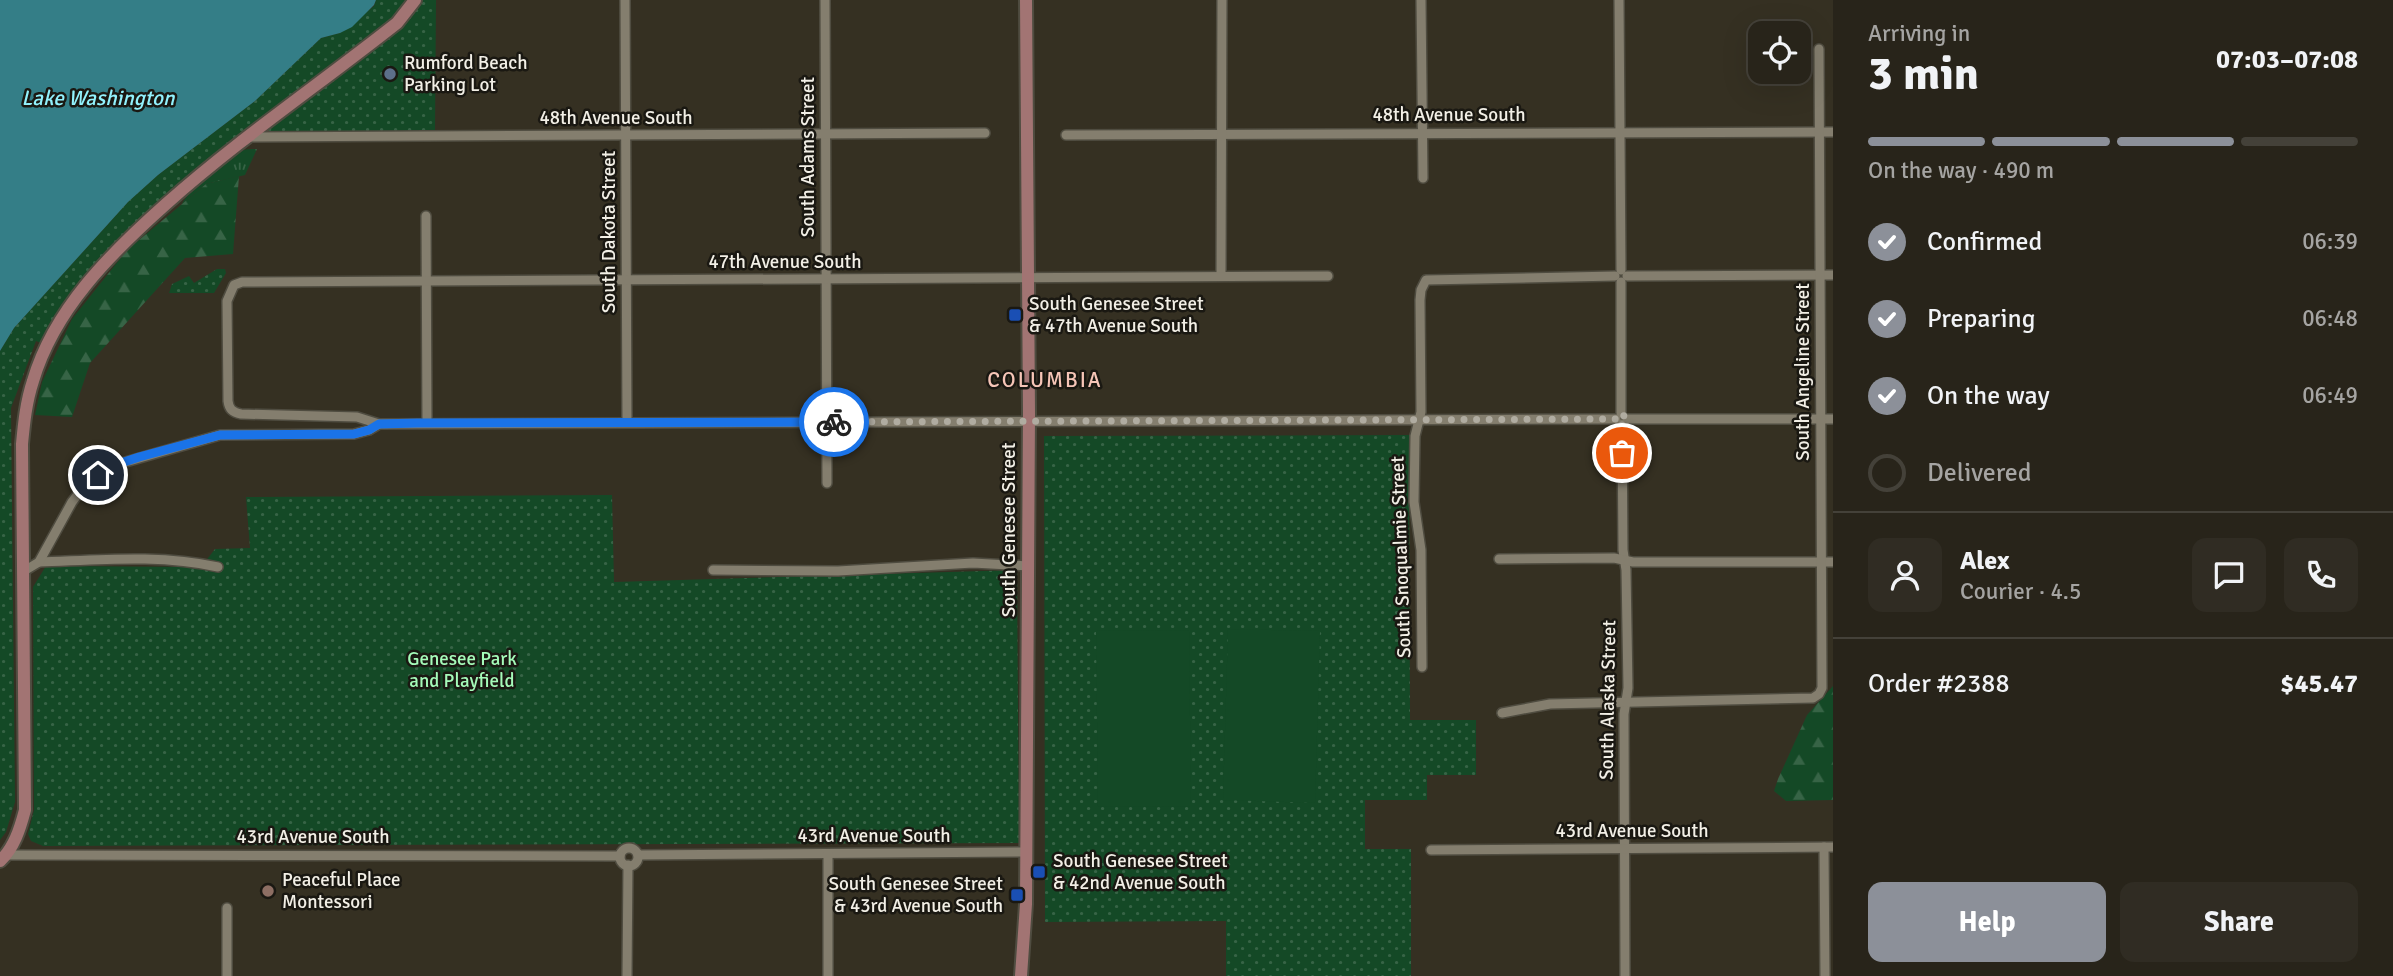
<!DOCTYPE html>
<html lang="en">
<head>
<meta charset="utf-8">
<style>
  :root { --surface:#28241a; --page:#302c23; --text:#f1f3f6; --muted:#a5a4a2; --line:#444139; --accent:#8c9099 }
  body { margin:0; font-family:Signika,sans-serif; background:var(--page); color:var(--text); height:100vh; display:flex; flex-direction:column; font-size:26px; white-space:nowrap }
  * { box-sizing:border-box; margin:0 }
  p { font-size:23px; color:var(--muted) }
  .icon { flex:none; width:38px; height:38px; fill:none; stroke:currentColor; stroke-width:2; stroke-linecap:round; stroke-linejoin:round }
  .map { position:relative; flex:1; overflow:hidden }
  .side { display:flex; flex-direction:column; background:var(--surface); width:560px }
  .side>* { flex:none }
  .fabs { position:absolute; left:1748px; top:21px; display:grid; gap:14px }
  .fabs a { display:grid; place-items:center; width:63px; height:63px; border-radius:14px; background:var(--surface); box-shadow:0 7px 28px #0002,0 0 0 2px var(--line); font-size:35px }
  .pin { position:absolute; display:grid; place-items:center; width:60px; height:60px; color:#fff; margin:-30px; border:4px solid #fff; border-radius:50%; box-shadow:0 2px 7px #0007 }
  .courier { position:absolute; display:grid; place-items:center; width:70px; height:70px; margin:-35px; border:5px solid #1a73e8; border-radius:50%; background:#fff; color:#222; box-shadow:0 2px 9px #0007 }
  .summary em { font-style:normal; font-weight:800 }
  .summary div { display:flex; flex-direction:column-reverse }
  .summary { display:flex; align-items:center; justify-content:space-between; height:119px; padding:0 35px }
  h1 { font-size:46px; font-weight:800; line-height:52px }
  .bar { display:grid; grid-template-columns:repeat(4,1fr); gap:10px 7px; align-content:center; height:84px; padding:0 35px }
  .bar i { height:9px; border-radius:5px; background:var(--line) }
  .bar .current { background:var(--accent) }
  .bar p { grid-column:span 4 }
  .line { display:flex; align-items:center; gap:18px; padding:0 35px; border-top:2px solid var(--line) }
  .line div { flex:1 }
  .round { display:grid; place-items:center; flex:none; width:74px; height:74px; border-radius:14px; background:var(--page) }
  ol { padding:0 35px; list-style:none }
  li { display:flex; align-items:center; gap:21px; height:77px }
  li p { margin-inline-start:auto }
  li .icon { padding:7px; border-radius:50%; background:var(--accent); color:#fff; stroke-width:4 }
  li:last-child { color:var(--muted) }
  li i { width:38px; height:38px; border:4px solid var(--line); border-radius:50% }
  .cta { display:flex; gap:14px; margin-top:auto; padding:14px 35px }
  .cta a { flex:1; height:80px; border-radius:14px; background:var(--accent); color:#fff; font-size:28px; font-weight:800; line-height:80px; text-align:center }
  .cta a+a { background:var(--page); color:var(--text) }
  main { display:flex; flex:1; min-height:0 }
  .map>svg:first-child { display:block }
</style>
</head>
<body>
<main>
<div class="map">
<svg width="1833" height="976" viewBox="0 0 1833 976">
  <defs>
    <pattern id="grass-tufts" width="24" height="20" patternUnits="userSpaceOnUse" patternTransform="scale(1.75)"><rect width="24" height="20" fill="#144926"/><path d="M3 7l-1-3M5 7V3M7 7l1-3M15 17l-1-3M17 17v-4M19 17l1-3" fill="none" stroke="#376446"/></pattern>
    <pattern id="forest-firs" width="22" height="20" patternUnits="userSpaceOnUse" patternTransform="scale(1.75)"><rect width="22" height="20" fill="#144926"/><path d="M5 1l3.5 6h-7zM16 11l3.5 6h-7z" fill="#376446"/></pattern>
    <pattern id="park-dots" width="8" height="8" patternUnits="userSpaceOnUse" patternTransform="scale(1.75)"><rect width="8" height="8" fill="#144926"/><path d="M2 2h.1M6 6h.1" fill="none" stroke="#376446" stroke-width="1.8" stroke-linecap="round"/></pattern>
  </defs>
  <rect width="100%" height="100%" fill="#353022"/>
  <!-- grass -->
  <path fill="url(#grass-tufts)" d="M257,149l-12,26 -39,9 -24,20c4,-11 47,-47 59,-53 4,-2 11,-2 16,-2z"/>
  <!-- forest -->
  <g fill="url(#forest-firs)">
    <path d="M239,176l-6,78 -48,4 -95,105 -18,54 -37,-2 7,-33 30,-63 55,-69 79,-66z"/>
    <path d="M1833,686v114l-47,1 -12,-10 4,-12 29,-64z"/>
  </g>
  <!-- park -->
  <g fill="url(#park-dots)">
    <path d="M376,0h60l-1,132 -196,4 -126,111 -70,97 -7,-3 -25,67 4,394 -9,30 -6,8v-489l14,-23 114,-126 30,-27 97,-74 66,-63 19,-5 34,-27z"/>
    <path d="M217,269h8l1,4 -12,20h-45l3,-9 17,-8 5,7z"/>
    <path d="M1409,435l1,285h66v55h-49v25h-62v49h46v127h-185v-55l-181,1 -1,-486z"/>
    <path d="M612,495l2,87 403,-12 2,273 -976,3 -12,-5 -3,-7 6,-24 -1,-223 13,-21 155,1 14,-18 35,-1 -4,-51z"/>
  </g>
  <!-- pitch -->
  <g fill="#144926">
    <path d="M1228,629l92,2 -5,172 -92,-3z"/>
    <path d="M1189,630l2,176 -93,1 -2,-176z"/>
  </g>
  <!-- water -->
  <path fill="#347e87" d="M0,0h376l-2,5 -22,22 -12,6 -19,5 -66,63 -97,74 -30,27 -114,126 -14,23z"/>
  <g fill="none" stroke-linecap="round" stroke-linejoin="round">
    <!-- street casing -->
    <g stroke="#4f4c40" stroke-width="12">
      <g id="street">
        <path d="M625,0l2,422"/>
        <path d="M825,0l2,483"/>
        <path d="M1421,0l2,178"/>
        <path d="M1619,0l2,270"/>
        <path d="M1066,135l767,-3"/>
        <path d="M248,137l737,-4"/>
        <path d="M426,216l1,207"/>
        <path d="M1221,276l1,-276"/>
        <path d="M1328,276l-1086,6 -8,3 -7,16 1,100c1,8 4,11 13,13l116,3 22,7 1237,-5"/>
        <path d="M1627,276l206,-1"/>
        <path d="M1621,282v131"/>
        <path d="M1627,419h206"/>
        <path d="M1622,424l1,126 3,20 2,118 -4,26 1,262"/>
        <path d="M1499,559l115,-1 19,4h200"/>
        <path d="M39,562c60,-2 121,-8 179,5"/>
        <path d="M713,570l125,1 135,-8 55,3"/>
        <path d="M24,571l15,-9 33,-60 13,-17 30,-20 105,-30 134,-1 15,-4 10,-6"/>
        <path d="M1422,667l-1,-117 -7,-48 1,-66 6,-24 -1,-112 1,-10 5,-10 189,-4"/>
        <path d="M1502,713l48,-9 263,-6 6,-4 3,-6 -3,-639"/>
        <path d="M1824,847l1,129"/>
        <circle cx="629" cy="857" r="9"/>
        <path d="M1431,850l402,-3"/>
        <path d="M6,855l614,1"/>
        <path d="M638,855l389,-3"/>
        <path d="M227,908v68"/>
        <path d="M627,976l1,-111"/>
        <path d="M828,976v-122"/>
      </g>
    </g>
    <!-- secondary casing -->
    <g stroke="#4f4c40" stroke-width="16">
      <g id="secondary">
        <path d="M0,861c14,-13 20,-32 25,-51l-3,-366c2,-21 4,-42 11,-63 21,-72 78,-128 133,-177 73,-65 154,-120 231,-181l18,-23"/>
        <path d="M1021,976l5,-72 3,-491 -3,-413"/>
      </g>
    </g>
    <!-- street -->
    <use href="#street" stroke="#847e6e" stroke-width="9"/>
    <!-- secondary -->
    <use href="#secondary" stroke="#a27473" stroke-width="12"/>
  </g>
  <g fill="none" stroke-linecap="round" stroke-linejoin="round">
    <!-- done -->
    <path stroke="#b0aca1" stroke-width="7" stroke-dasharray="0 12.6" d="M834,422l782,-3 5,-6 6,6 -5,5v29"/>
    <!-- route -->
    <path stroke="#1a73e8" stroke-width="9" d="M98,475l17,-10 24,-8 81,-22 134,-1 15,-4 10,-6 38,-1 417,-1"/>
  </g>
  <!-- markers -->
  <circle fill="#5c6f8a" stroke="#1a1812" stroke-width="2.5" cx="390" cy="74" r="7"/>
  <g fill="#1a4fb4" stroke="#1a1812" stroke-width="2.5">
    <rect x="1008" y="308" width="14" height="14" rx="3.5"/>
    <rect x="1032" y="865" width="14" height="14" rx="3.5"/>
    <rect x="1010" y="888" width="14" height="14" rx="3.5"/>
  </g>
  <circle fill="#8d6e63" stroke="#1a1812" stroke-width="2.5" cx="268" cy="891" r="7"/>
  <g text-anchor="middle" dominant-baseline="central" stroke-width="5" stroke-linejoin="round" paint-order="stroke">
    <!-- poi labels -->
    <g font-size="19" fill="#f2efe6" stroke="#1a1812" text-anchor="start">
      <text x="404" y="63">Rumford Beach<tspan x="404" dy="22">Parking Lot</tspan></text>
      <text x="1029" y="304">South Genesee Street<tspan x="1029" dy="22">&amp; 47th Avenue South</tspan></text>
      <text x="1053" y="861">South Genesee Street<tspan x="1053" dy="22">&amp; 42nd Avenue South</tspan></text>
      <text x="282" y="880">Peaceful Place<tspan x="282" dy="22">Montessori</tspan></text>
      <text x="1003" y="884" text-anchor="end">South Genesee Street<tspan x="1003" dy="22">&amp; 43rd Avenue South</tspan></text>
    </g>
    <!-- street labels -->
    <g font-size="19" fill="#f2efe6" stroke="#1a1812">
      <text x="1449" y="115">48th Avenue South</text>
      <text x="616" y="118">48th Avenue South</text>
      <text transform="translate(808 157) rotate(-90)">South Adams Street</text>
      <text transform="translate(609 232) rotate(-90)">South Dakota Street</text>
      <text x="785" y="262">47th Avenue South</text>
      <text transform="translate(1803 372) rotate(-90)">South Angeline Street</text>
      <text transform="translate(1009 530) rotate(-90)">South Genesee Street</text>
      <text transform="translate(1401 557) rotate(-92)">South Snoqualmie Street</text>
      <text transform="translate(1608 700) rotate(-89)">South Alaska Street</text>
      <text x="1632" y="831">43rd Avenue South</text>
      <text x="874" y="836">43rd Avenue South</text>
      <text x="313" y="837">43rd Avenue South</text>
    </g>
    <!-- park labels -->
    <g font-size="19" fill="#a5fbb9" stroke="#1a1812">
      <text x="462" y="659">Genesee Park<tspan x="462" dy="22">and Playfield</tspan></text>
    </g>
    <!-- water labels -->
    <g font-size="21" font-style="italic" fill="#92f2fd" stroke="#1a1812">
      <text x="98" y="98">Lake Washington</text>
    </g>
    <!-- neighbourhood labels -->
    <g font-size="21" letter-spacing="2" fill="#f6c5b7" stroke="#1a1812">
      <text x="1045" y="380">COLUMBIA</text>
    </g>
  </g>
</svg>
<div class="fabs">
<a><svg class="icon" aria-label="locate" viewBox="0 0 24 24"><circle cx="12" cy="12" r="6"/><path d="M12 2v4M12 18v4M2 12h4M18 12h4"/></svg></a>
</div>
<div class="pin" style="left:1622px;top:453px;background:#ea580c"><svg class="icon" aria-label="bag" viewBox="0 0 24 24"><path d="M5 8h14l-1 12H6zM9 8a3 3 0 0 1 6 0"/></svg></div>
<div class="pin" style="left:98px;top:475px;background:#1f2937"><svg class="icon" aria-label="home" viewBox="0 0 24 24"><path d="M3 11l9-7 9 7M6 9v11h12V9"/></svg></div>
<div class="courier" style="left:834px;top:422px"><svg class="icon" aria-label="bike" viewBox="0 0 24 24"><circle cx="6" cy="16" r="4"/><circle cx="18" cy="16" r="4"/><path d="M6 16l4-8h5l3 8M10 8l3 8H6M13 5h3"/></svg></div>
</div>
<section class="side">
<div class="summary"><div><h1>3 min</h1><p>Arriving in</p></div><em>07:03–07:08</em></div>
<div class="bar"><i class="current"></i><i class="current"></i><i class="current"></i><i></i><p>On the way · 490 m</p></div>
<ol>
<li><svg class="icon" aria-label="check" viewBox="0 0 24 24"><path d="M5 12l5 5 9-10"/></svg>Confirmed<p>06:39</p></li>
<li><svg class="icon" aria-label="check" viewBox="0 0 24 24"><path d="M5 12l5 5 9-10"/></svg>Preparing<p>06:48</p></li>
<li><svg class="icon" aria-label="check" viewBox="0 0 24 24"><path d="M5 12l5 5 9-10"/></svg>On the way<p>06:49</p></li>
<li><i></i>Delivered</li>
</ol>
<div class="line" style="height:126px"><a class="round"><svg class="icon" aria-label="person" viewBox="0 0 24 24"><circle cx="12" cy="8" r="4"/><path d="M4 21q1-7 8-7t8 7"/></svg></a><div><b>Alex</b><p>Courier · 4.5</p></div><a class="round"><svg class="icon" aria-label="chat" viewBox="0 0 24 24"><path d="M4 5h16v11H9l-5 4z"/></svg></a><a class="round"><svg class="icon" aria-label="phone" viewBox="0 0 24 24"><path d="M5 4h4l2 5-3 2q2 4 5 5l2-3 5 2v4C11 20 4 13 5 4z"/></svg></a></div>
<div class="line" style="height:91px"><div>Order #2388</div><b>$45.47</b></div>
<div class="cta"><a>Help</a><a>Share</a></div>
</section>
</main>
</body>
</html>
